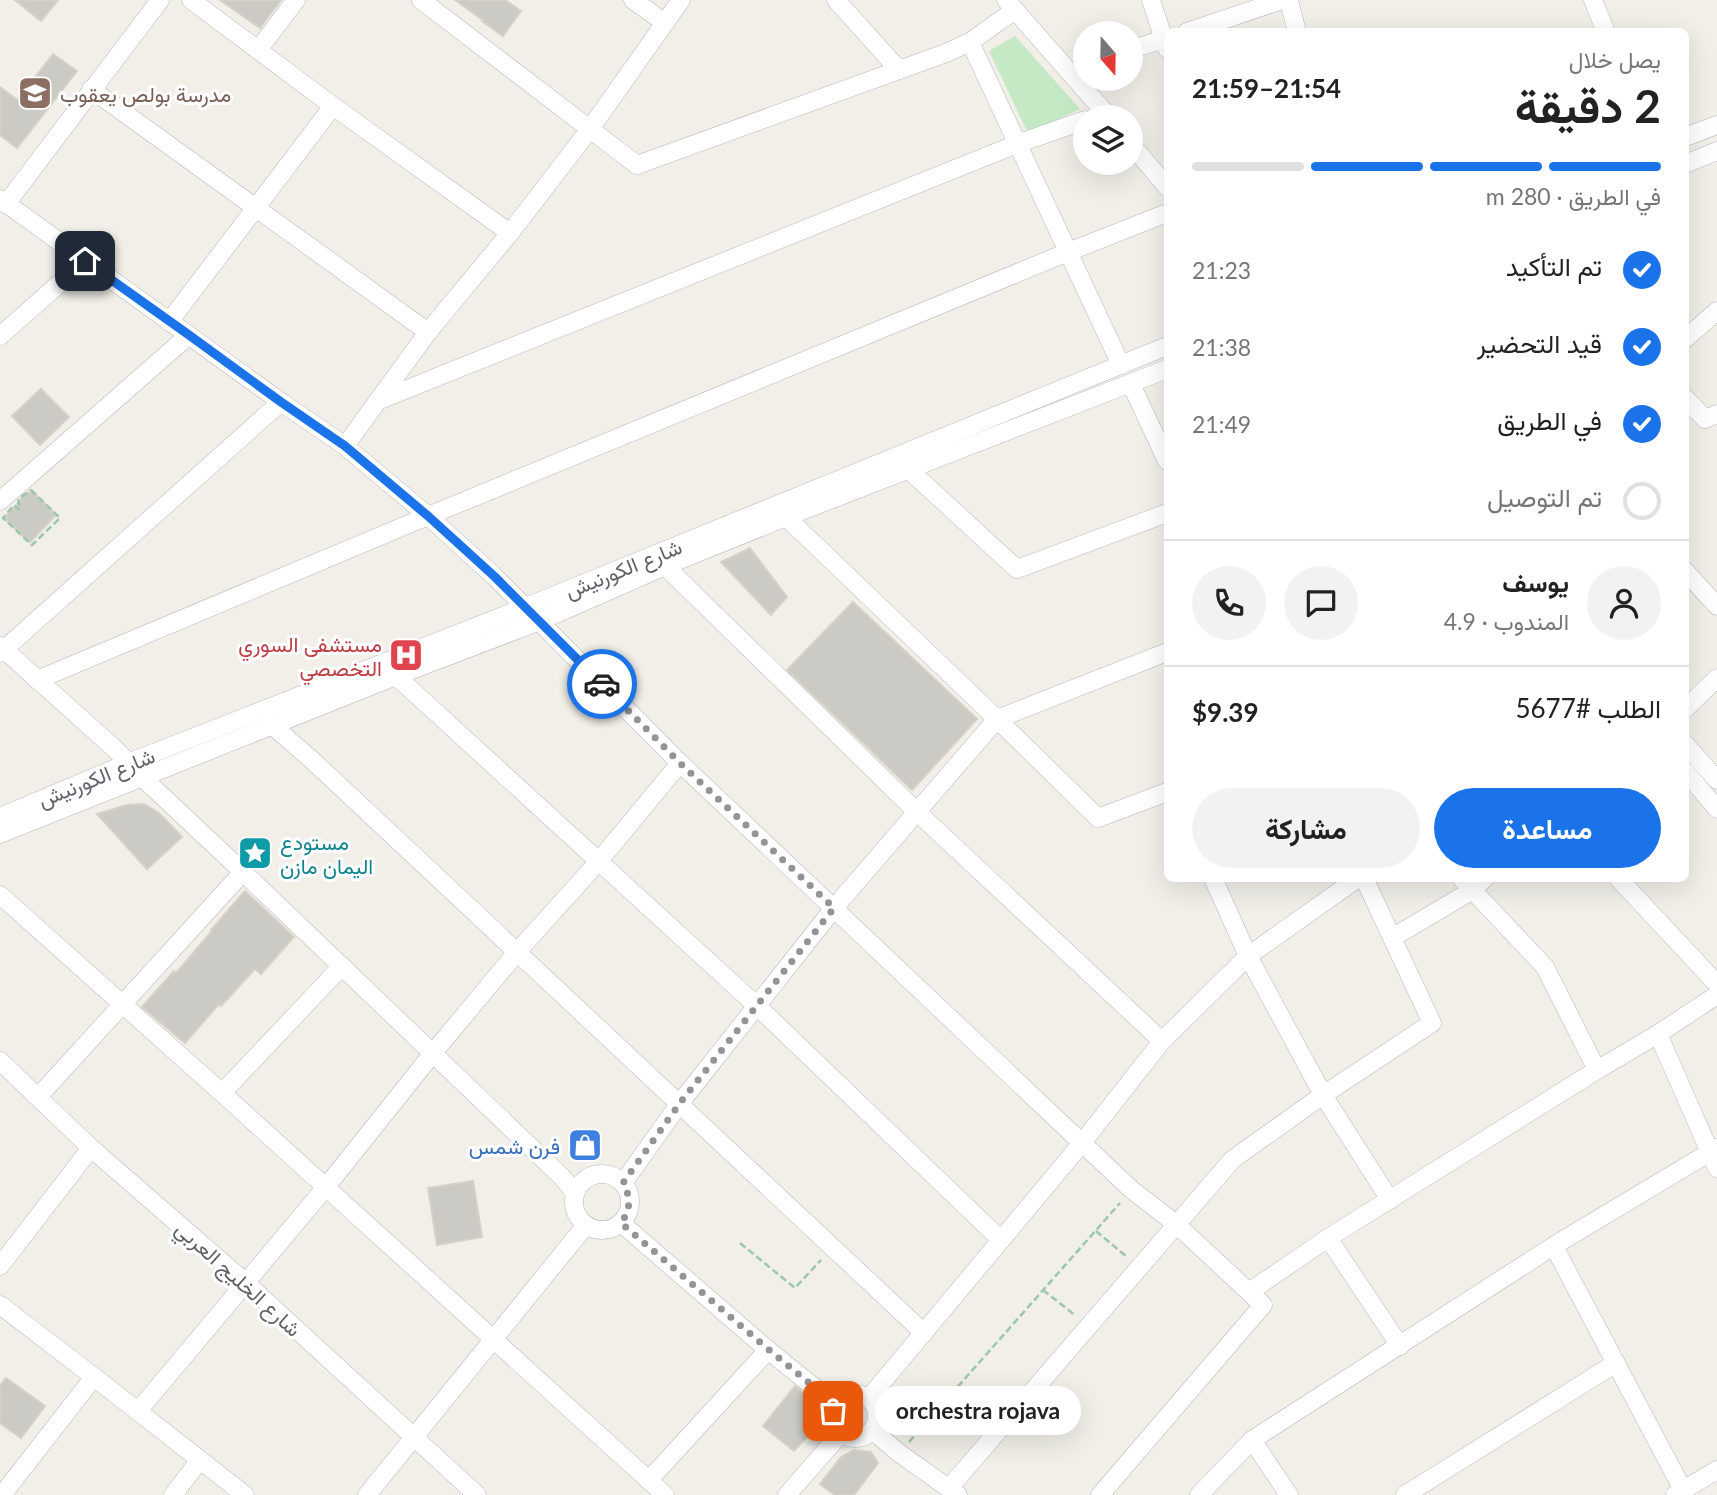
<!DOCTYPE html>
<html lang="ar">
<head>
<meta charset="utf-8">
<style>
  :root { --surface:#fff; --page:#f2f2f2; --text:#222; --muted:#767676; --line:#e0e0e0; --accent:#1a73e8 }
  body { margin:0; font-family:Lato,Vazirmatn,sans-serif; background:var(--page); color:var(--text); direction:rtl; height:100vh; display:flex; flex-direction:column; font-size:26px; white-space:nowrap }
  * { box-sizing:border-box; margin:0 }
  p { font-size:23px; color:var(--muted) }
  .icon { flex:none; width:38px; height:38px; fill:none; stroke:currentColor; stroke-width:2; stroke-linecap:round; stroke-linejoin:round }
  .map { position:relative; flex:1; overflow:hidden; direction:ltr }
  .side { position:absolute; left:1164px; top:28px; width:525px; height:854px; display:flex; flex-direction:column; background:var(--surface); border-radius:10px; box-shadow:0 7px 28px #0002; direction:rtl }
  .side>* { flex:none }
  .needle { width:46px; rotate:160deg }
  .controls { position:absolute; left:1073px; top:21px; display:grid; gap:14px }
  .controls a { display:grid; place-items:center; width:70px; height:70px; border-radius:50%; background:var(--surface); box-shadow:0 7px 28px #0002; font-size:35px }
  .pin { position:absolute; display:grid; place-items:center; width:60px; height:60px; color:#fff; margin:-30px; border-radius:14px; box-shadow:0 4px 10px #0006 }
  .courier { position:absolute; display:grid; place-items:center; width:70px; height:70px; margin:-35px; border:5px solid #1a73e8; border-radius:50%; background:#fff; color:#222; box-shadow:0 2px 9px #0007 }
  .bubble { position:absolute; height:49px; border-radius:24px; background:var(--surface); box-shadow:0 7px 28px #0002; font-size:23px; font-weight:700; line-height:49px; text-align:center; direction:rtl }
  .summary em { font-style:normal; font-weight:700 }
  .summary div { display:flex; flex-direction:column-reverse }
  .summary { display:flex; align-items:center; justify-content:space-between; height:119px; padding:0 28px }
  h1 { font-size:46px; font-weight:700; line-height:52px }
  .bar { display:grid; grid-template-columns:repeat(4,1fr); gap:10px 7px; align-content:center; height:84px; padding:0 28px }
  .bar i { height:9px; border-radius:5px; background:var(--line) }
  .bar .active { background:var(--accent) }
  .bar p { grid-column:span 4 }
  .line { display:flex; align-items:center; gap:18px; padding:0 28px; border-top:2px solid var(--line) }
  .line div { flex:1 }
  .round { display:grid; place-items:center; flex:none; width:74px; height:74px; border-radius:37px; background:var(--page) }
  ol { padding:0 28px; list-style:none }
  li { display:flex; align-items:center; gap:21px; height:77px }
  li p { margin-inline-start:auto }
  li .icon { padding:7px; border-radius:50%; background:var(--accent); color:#fff; stroke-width:4 }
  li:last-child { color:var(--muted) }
  li i { width:38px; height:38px; border:4px solid var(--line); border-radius:50% }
  .primary-button { display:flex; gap:14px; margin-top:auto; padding:14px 28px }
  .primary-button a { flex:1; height:80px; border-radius:42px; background:var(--accent); color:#fff; font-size:28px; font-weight:700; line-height:80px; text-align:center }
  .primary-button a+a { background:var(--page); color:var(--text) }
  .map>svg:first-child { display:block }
</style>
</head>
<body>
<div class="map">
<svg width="1717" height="1495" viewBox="0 0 1717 1495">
  <rect width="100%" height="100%" fill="#f1efe8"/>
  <!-- green -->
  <path fill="#c5e8c5" d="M1015,36l65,73 -52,24 -39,-82z"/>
  <!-- building -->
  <g fill="#cccac5" stroke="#d6d1c6" stroke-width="2">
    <path d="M15,0h43l-17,21z"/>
    <path d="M220,0h61l-21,28z"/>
    <path d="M455,0h50l16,11 -18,25 -21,-15 1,-1z"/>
    <path d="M53,54l24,17 -60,77 -17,-13v-48l17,13z"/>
    <path d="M41,389l28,28 -29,28 -28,-29z"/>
    <path d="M32,491l24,24 -26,27 -25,-23 5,-9 9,-6 3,-8z"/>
    <path d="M750,548l37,49 -16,18 -50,-53z"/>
    <path d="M853,602l124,117 -65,71 -125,-120z"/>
    <path d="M144,804l15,9 23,24 -35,32 -50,-55 30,-9z"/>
    <path d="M245,891l49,46 -33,37 -6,-5 -34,37 -2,-2 -34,39 -43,-36 32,-36 2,2 36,-42 -1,-1z"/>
    <path d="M473,1181l9,56 -45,8 -9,-57z"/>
    <path d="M6,1378l39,28 -24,32 -21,-15v-37z"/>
    <path d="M795,1386l12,11 4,36 -17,18 -31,-25z"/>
    <path d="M854,1450l17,2 7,11 -24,32h-19l-15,-11 21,-27z"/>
  </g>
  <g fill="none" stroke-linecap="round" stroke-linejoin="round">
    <!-- minor casing -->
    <g stroke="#b5b8bc" stroke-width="19">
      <g id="minor">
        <path d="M191,0l142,106 177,127"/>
        <path d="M421,0l216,165 309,-112 24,-11 45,-32"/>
        <path d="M633,0l32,23"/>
        <path d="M836,0l63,70"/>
        <path d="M1006,0l103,117"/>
        <path d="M1151,0l16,49"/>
        <path d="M1289,0l8,32"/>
        <path d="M1593,0l13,32"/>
        <path d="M1187,32l95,-32"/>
        <path d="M970,42l151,323"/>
        <path d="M258,50l38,-50"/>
        <path d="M1130,50l37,-12"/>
        <path d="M91,89l337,243"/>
        <path d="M1685,137l32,-12"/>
        <path d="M1130,143l37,44"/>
        <path d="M1685,164l32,-13"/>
        <path d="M0,199l281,203 64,44 83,70 66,60 186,187 402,380 50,47 44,34 73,68"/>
        <path d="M6,204l154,-204"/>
        <path d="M169,322l164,-216"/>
        <path d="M0,336l85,-75"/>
        <path d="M1685,339l32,-28"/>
        <path d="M1131,384l36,77"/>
        <path d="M1685,398l20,21 12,-5"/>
        <path d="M380,400l637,-256 68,-24"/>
        <path d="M345,446l83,-114 82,-99 80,-104 91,-129"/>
        <path d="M908,469l109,100 150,-56"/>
        <path d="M0,501l189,-166"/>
        <path d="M786,517l211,202 101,99 69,-26"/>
        <path d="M665,566l252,246 245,229"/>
        <path d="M1685,571l32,35"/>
        <path d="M0,646l115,103 28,29 100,94 319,305 13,16"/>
        <path d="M0,653l281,-251"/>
        <path d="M396,676l361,330 244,234"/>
        <path d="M37,680l391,-164 640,-264 99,-39"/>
        <path d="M1685,709l32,-31"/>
        <path d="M272,725l41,36 611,572"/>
        <path d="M1685,744l32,36"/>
        <path d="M1685,771l32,38"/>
        <path d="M0,817l128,-54 398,-156 641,-261"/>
        <path d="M0,834l396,-158 144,-55 125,-55 121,-49 381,-148"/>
        <path d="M1213,878l35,78 75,139 67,105"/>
        <path d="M1461,878l84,89 52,103"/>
        <path d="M1618,878l99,106"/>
        <path d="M0,895l222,198 443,402"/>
        <path d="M1392,938l79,-47 14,-13"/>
        <path d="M1658,1034l59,134"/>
        <path d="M0,1061l91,87 155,135 231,212"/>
        <path d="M222,1093l120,-127"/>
        <path d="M38,1097l205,-225"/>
        <circle cx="602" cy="1202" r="28"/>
        <path d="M623,1183l57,-80 154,-195 163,-189 170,-67"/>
        <path d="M621,1223l147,127 68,55"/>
        <path d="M1328,1238l72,108"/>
        <path d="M1555,1245l4,11 124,234"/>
        <path d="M0,1266l91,-118"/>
        <path d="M0,1305l94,72 151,118"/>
        <circle cx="855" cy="1416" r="22"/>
        <path d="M869,1398l213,-255 80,-102 86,-85 110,-78"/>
        <path d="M138,1411l188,-224 107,-134 84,-101 82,-91 81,-98"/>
        <path d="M872,1430l27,23 59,42"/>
        <path d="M1252,1440l37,55"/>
        <path d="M649,1480l119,-130"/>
        <path d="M949,1488l284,-329 90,-64 109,-72 -68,-145"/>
        <path d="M2,1495l92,-118"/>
        <path d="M173,1495l27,-35"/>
        <path d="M367,1495l219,-270"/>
        <path d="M787,1495l54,-62"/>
        <path d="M1100,1495l163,-190 -14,-13 79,-54 269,-168 61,-36 59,-39"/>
        <path d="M1199,1495l53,-55 303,-195 162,-97"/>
        <path d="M1405,1495l211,-132"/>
        <path d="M1675,1495l42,-25"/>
      </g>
    </g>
    <!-- path -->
    <g stroke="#9cc7a9" stroke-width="2.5" stroke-dasharray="7 3.5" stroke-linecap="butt">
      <path d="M31,490l29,28 -28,27 -29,-27 11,-13 5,4 2,-3 -3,-3 1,-4z"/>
      <path d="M1096,1231l32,27"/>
      <path d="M740,1243l55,45 26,-28"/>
      <path d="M1043,1290l33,26"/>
      <path d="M909,1442l211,-239"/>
    </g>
    <!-- minor -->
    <use href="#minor" stroke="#fff" stroke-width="18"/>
  </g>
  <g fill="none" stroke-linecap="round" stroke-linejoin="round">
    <!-- done -->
    <path stroke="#929495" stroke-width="7" stroke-dasharray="0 12.6" d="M602,684l78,79 154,145 -154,195 -57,80c8,14 8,26 -2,40l147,126 68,56 -3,6"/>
    <!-- route -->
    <path stroke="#1a73e8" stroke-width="9" d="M85,261l104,74 92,67 64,44 83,70 66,60 108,108"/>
  </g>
  <!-- icons -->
  <defs>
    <g id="school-square" transform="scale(1.75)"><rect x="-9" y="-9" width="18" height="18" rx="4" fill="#8d6e63" stroke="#fff"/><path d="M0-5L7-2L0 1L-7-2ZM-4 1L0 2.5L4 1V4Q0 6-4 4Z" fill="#fff"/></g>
    <g id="hospital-square" transform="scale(1.75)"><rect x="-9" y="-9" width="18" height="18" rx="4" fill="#e0444e" stroke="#fff"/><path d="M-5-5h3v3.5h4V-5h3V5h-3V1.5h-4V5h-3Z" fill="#fff"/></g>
    <g id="sight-square" transform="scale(1.75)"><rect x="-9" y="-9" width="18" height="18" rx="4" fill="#0f9aa8" stroke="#fff"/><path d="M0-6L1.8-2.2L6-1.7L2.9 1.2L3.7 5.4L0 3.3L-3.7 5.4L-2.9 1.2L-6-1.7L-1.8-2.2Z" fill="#fff"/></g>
    <g id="shop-square" transform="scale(1.75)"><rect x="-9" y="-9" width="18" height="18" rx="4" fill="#3f7fe0" stroke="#fff"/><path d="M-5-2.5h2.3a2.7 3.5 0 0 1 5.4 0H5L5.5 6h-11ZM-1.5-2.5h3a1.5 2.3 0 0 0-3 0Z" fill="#fff"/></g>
  </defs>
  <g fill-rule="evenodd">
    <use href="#school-square" x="35" y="93"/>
    <use href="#hospital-square" x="406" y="655"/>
    <use href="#sight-square" x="255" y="853"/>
    <use href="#shop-square" x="585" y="1145"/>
  </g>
  <g text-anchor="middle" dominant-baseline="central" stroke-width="6" stroke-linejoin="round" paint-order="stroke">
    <!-- education labels -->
    <g font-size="21" fill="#785e54" stroke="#fff" text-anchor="start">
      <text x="60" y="93">مدرسة بولص يعقوب</text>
    </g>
    <!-- street labels -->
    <g font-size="21" fill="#5f6368" stroke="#fff">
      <text transform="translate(623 568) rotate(-22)">شارع الكورنيش</text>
      <text transform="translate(96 777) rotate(-22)">شارع الكورنيش</text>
      <text transform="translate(239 1278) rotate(42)">شارع الخليج العربي</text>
    </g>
    <!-- health labels -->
    <g font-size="21" fill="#be3a42" stroke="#fff" text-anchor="end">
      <text x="382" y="643">مستشفى السوري<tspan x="382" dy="24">التخصصي</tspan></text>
    </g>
    <!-- culture labels -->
    <g font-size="21" fill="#0d838f" stroke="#fff" text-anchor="start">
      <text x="280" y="841">مستودع<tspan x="280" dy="24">اليمان مازن</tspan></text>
    </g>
    <!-- shop labels -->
    <g font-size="21" fill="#366cbe" stroke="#fff" text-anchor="end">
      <text x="560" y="1145">فرن شمس</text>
    </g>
  </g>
</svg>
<div class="controls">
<a><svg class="needle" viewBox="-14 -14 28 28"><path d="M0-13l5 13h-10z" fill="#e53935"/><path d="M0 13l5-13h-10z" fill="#767676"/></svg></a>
<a><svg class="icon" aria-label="layers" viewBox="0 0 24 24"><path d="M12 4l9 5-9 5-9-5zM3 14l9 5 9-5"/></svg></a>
</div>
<div class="pin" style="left:833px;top:1411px;background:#ea580c"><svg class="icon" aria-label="bag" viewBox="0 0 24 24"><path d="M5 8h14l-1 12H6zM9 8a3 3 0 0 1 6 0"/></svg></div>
<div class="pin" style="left:85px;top:261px;background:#1f2937"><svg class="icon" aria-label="home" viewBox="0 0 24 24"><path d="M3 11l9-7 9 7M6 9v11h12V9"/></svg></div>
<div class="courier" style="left:602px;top:684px"><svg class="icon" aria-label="car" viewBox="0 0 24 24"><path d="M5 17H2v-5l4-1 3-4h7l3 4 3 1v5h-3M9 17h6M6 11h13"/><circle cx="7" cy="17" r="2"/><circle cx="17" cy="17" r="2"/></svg></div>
<div class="bubble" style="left:875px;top:1386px;width:206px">orchestra rojava</div>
<section class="side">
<div class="summary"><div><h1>2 دقيقة</h1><p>يصل خلال</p></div><em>21:54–21:59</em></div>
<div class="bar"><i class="active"></i><i class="active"></i><i class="active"></i><i></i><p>في الطريق · 280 m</p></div>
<ol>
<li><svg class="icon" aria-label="check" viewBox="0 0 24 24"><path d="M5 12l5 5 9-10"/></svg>تم التأكيد<p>21:23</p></li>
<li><svg class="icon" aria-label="check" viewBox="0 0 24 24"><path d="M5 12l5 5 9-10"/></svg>قيد التحضير<p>21:38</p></li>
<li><svg class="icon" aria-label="check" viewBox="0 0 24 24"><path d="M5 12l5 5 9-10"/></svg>في الطريق<p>21:49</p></li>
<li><i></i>تم التوصيل</li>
</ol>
<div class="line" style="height:126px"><a class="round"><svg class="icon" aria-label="person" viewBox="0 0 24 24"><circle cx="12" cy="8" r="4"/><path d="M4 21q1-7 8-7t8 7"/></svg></a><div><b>يوسف</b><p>المندوب · 4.9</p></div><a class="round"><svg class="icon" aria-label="chat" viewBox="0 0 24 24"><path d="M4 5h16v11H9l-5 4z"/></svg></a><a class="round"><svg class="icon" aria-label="phone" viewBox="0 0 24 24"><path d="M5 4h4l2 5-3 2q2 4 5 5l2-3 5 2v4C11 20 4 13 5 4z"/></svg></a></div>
<div class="line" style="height:91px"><div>الطلب #5677</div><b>$9.39</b></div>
<div class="primary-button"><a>مساعدة</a><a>مشاركة</a></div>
</section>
</div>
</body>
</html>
